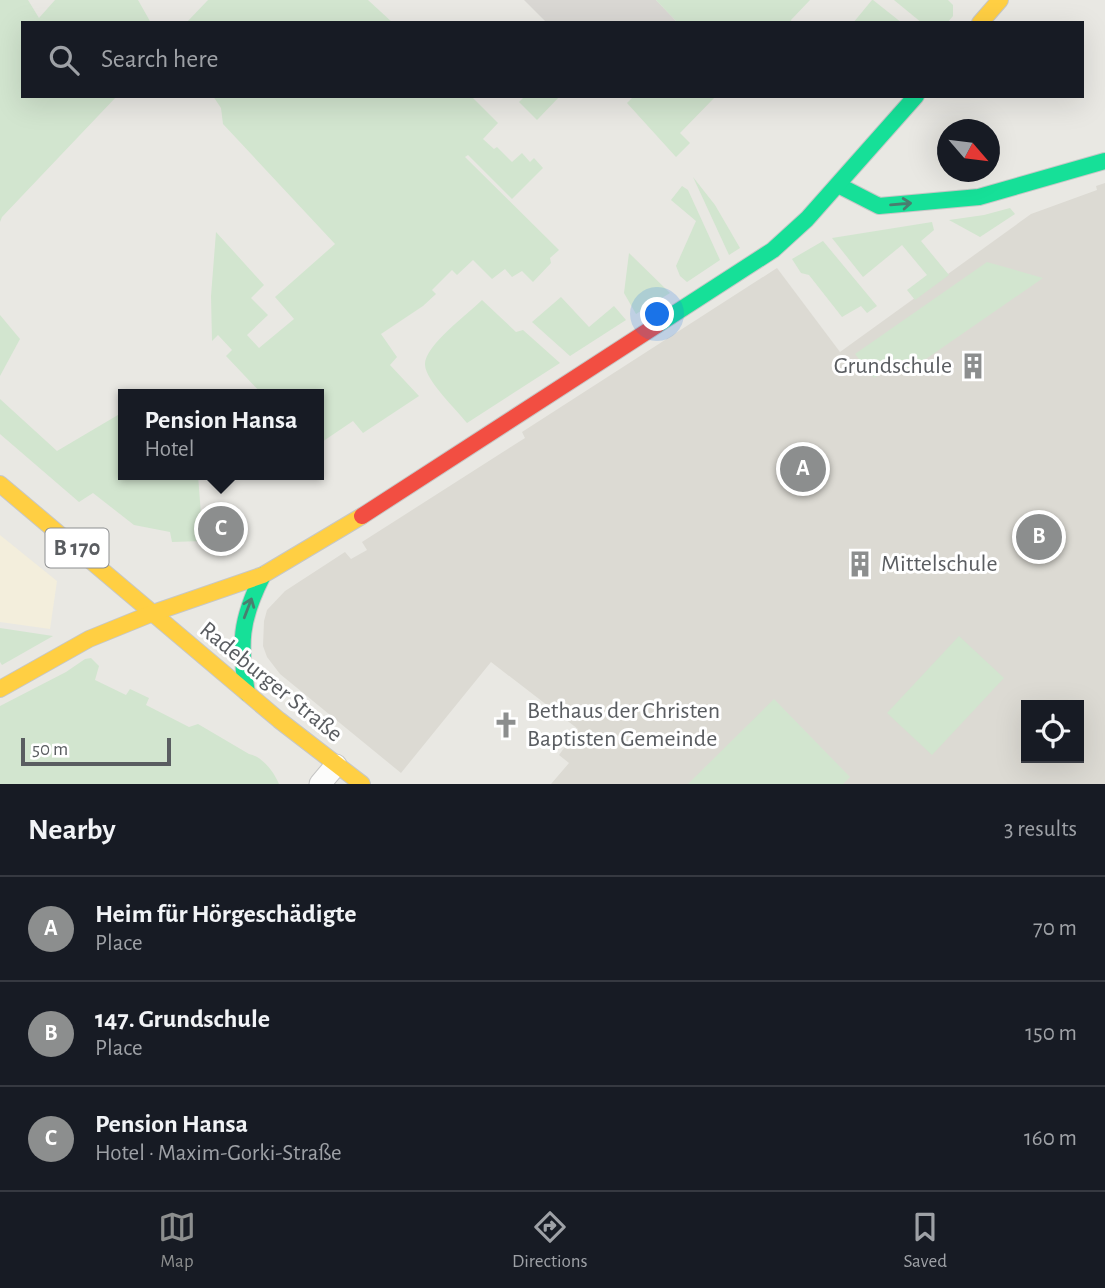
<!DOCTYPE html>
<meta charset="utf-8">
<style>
:root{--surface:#171b24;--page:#20242c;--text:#f1f3f6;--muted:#9ea1a6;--line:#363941;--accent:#8c8e8e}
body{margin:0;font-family:"Alegreya Sans",sans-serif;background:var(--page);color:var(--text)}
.controls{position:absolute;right:21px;bottom:21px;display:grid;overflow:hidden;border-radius:0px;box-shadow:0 7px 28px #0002}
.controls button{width:63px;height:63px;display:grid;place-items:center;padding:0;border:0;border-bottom:2px solid var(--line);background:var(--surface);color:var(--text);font:35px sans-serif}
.compass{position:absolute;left:937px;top:119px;width:63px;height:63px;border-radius:50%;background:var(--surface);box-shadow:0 7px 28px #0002;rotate:118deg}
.scale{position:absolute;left:21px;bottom:18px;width:150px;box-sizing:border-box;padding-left:7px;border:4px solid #5a5d61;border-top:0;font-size:19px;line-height:24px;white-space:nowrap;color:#5a5d61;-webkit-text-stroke:5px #fff;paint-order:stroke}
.you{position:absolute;left:658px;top:315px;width:24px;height:24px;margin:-18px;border:5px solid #fff;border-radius:50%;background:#1a73e8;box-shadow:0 0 0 10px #1a73e833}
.badge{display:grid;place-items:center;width:46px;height:46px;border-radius:50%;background:var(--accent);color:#fff;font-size:23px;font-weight:700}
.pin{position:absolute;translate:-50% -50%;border:4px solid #fff;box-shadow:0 2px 7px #0006}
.popup{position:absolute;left:118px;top:389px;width:206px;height:91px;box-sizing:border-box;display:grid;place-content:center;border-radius:0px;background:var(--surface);filter:drop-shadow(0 2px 5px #0005);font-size:23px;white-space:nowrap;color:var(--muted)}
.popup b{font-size:26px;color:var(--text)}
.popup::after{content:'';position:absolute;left:50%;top:100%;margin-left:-14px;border:14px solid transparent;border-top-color:var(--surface)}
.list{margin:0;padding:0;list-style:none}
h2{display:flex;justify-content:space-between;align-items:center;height:91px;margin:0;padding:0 28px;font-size:30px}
h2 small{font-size:23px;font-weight:400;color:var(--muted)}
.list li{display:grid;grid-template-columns:46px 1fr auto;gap:21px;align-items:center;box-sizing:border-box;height:105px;padding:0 28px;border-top:2px solid var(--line)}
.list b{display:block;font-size:26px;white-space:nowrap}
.list p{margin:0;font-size:23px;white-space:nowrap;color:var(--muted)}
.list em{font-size:23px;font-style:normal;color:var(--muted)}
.icon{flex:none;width:38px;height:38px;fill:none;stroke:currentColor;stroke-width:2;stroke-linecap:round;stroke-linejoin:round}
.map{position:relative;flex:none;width:1105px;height:784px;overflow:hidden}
.search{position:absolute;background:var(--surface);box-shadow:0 7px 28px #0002;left:21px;right:21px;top:21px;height:77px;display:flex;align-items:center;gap:18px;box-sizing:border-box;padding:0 24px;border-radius:0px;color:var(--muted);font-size:26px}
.sheet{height:406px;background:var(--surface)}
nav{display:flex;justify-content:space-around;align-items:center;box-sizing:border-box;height:98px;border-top:2px solid var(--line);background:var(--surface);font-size:19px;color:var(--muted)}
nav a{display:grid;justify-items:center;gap:4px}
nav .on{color:var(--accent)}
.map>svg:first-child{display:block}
</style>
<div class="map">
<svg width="1105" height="784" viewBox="0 0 1105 784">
<rect width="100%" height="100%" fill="#e9e8e3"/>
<polygon fill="#f3eedc" points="0,535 57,581 50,629 0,622"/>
<polygon fill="#d9d7d3" points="524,0 656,0 678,23 547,23"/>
<path fill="#dcdad3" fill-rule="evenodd" d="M 1105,183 L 1105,784 L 551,784 L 569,763 L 559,755 L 578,729 L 491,662 L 401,773 L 280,674 L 267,657 L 263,646 L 264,621 L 267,610 L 285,591 L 345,552 L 351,559 L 367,550 L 362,542 L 525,438 L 522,432 L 777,268 L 840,352 L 1031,214 L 1097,190 L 1096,186 ZM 1026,705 L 1079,705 L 1079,758 L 1026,758 Z"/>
<g fill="#d2e5cf">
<polygon points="0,0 28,0 39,18 55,0 138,0 151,23 23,23 23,96 117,96 2,217 0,222"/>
<polygon points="208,0 368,0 393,23 186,23"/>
<polygon points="656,0 810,0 791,20 792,23 678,23"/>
<polygon points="872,0 873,0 902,23 853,23"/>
<polygon points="894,0 948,0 953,5 953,16 947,23 922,23"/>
<polygon points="213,96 471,96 498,123 483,139 494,149 497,147 512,162 522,153 530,162 534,158 543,168 512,199 468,155 465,157 559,250 550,258 551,263 533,282 522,271 512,277 505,269 492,279 473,260 457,275 452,270 432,290 436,294 423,306 381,334 397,357 390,365 419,396 363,433 353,421 319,444 319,394 262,394 226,356 232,350 218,335 212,341 211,296 216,232 264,285 251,298 268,315 247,335 259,348 294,319 275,297 335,244 223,124 221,108"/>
<polygon points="525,96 560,96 537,120 519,102"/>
<polygon points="634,96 716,96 680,133 690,143 676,157 627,103"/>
<polygon points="693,177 715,205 740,248 729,255"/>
<polygon points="682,186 688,190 720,260 687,282 680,276 676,266 696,221 671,200"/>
<polygon points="1010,208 1015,214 980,237 949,220 984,215"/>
<polygon points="932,222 934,230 921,241 949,275 915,300 907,290 927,275 902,245 863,277 832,238"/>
<polygon points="823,241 877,306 867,313 861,306 842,317 809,275 801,273 792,259"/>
<polygon points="629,253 670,293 636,314 624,293"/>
<polygon points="987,262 1043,278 910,370 898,363 874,378 855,354"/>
<polygon points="561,297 589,327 614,306 626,320 570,356 532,322"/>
<path d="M 482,300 L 516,332 L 523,330 L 560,363 L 467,423 C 457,410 426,381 425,365 C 424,346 468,314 482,300 Z"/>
<polygon points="0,315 20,339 0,376"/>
<polygon points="0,399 57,451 123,412 123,475 198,475 203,541 172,542 170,532 134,525 93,493 79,502 0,434"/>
<polygon points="0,628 53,636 2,665 0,662"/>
<polygon points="959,636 1004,678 932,755 887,713"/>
<path d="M 91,658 L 99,666 L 95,680 L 126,695 L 130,689 L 149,698 L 146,705 L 189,727 L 198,724 L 249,754 C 262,756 274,772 279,784 L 0,784 L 0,706 L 66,672 L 85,659 Z"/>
<polygon points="774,699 850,777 843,784 688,784"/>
</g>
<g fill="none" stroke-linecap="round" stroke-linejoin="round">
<g stroke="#c5c5c4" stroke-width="23">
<polyline id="street" points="320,784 336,765"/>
</g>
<g stroke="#c6c7c6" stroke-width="18">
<g id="fast">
<polyline points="838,185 879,206 979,197 1105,161"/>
<polyline points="657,325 773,250 807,219 916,96"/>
<path d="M 247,693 C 239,644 240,620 263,575"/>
</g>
</g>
<g stroke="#c6c7c6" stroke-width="18">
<g id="slow">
<polyline points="980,23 1000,0"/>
<polyline points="0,484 279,720 362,784"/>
<polyline points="0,689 89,639 153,613 263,575 362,516"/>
</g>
</g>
<g stroke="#c6c7c6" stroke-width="18">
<polyline id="jam" points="362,516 657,325"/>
</g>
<use href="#street" stroke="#fcfcfb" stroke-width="21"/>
<use href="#fast" stroke="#16e098" stroke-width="16"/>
<use href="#slow" stroke="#ffcf43" stroke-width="16"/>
<use href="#jam" stroke="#f24e42" stroke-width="16"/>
</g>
<defs><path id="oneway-shaft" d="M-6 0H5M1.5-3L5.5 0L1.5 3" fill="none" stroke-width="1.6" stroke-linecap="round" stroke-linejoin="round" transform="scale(1.75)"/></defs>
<g stroke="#497e6f">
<use href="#oneway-shaft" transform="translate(901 204) rotate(-5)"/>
<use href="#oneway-shaft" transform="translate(248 608) rotate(-69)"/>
</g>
<defs>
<g id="building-bare" transform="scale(2.1)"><path d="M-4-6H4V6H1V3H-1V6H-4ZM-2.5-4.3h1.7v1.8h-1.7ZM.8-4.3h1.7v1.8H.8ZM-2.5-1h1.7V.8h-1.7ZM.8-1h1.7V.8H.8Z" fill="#8c8e8e" stroke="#fff" stroke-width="2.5" paint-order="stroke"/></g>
<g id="church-bare" transform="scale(2.1)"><path d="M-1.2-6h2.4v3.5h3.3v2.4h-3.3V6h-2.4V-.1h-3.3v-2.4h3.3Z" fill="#8c8e8e" stroke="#fff" stroke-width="2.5" paint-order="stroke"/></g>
</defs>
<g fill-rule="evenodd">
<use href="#building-bare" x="973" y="366"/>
<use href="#building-bare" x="860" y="564"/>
<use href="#church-bare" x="506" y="725"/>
</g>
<g text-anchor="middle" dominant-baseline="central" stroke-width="6" stroke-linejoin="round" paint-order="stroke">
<rect fill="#fff" stroke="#8c8e90" stroke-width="2" x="45.5" y="528.5" width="63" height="39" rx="5"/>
<g font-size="23" font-weight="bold" fill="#5a5d61">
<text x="77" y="548">B 170</text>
</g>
<g font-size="24" fill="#5a5d61" stroke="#fff" text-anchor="start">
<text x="952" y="366" text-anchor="end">Grundschule</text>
<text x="881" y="564">Mittelschule</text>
<text x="527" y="711">Bethaus der Christen<tspan x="527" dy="28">Baptisten Gemeinde</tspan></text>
</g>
<g font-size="24" fill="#5a5d61" stroke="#fff">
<text transform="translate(271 682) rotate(39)">Radeburger Straße</text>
</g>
</g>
</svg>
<div class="controls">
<button><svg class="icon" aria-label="locate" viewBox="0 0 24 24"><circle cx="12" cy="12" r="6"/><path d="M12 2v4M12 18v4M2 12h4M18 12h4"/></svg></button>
</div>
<svg class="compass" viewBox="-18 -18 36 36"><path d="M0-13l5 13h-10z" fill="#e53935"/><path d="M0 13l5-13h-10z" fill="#9ea1a6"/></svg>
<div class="scale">50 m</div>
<div class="you"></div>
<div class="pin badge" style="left:803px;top:469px">A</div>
<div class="pin badge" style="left:1039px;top:537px">B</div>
<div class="pin badge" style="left:221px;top:529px">C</div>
<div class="popup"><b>Pension Hansa</b>Hotel</div>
<div class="search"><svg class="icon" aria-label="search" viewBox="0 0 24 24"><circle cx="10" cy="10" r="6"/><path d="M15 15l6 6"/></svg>Search here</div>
</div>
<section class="sheet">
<h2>Nearby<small>3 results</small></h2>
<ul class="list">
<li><span class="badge">A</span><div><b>Heim für Hörgeschädigte</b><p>Place</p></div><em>70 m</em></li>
<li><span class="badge">B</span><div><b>147. Grundschule</b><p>Place</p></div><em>150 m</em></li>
<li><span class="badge">C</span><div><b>Pension Hansa</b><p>Hotel · Maxim-Gorki-Straße</p></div><em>160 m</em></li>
</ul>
</section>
<nav>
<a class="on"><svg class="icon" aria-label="map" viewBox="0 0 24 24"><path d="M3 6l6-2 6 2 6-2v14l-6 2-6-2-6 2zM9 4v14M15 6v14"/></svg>Map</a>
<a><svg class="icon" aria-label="directions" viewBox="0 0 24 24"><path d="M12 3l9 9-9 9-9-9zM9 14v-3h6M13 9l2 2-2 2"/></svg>Directions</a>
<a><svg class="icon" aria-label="saved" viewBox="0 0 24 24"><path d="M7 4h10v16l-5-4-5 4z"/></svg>Saved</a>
</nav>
